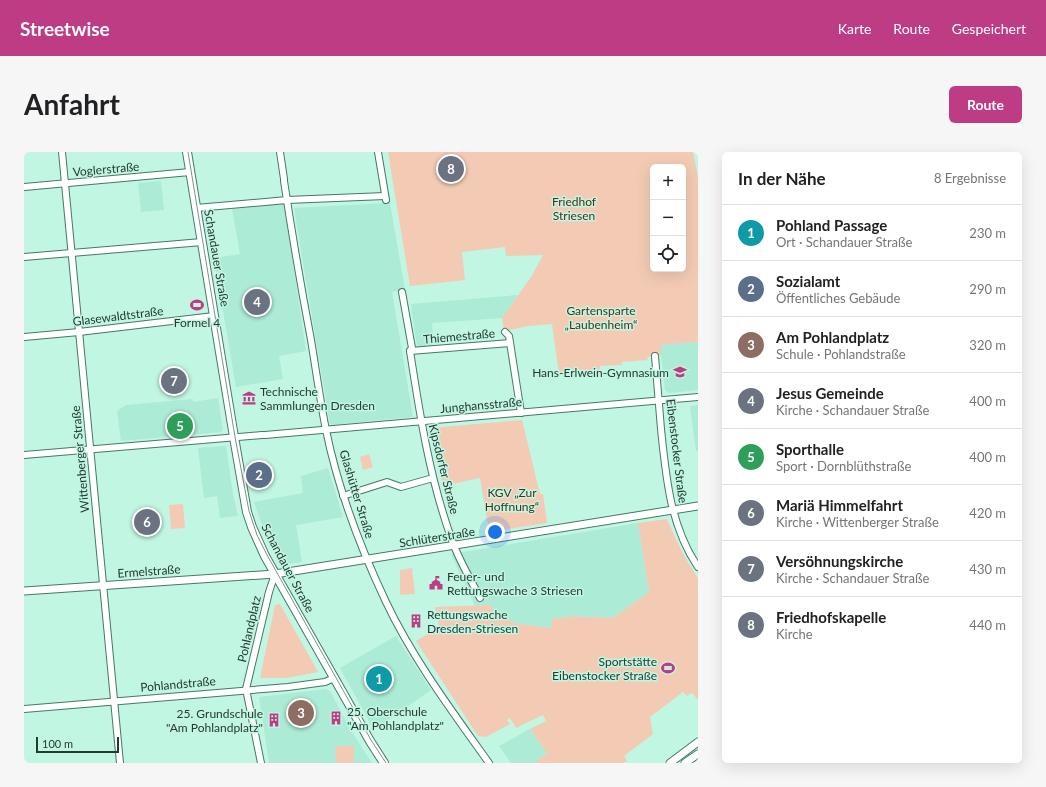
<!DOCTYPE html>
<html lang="de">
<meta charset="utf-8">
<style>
:root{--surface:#fff;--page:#f6f6f6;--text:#202124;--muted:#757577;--line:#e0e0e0;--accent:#be3c83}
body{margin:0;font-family:Lato,sans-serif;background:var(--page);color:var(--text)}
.controls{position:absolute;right:12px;top:12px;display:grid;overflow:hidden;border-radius:6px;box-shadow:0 4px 16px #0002}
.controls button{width:36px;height:36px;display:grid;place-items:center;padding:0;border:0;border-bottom:1px solid var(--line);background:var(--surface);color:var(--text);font:20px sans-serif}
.scale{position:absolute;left:12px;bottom:10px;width:83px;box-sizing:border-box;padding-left:4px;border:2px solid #253a33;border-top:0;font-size:11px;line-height:14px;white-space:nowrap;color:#253a33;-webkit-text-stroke:3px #c0f6e2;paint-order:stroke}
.you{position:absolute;left:471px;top:380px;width:14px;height:14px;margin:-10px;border:3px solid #fff;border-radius:50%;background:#1a73e8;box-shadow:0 0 0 6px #1a73e833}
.badge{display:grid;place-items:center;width:26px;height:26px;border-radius:50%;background:var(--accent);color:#fff;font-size:13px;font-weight:700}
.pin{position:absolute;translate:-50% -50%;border:2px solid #fff;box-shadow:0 1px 4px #0006}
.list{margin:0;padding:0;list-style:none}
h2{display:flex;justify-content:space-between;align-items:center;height:52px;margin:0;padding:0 16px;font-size:17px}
h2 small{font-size:13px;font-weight:400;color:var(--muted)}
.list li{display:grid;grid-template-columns:26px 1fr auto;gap:12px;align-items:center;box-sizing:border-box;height:56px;padding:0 16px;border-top:1px solid var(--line)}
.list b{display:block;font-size:15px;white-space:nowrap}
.list p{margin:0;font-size:13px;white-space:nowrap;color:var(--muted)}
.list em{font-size:13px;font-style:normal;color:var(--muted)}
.icon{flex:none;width:22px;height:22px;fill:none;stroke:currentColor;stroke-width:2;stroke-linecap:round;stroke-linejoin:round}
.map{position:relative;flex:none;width:674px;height:611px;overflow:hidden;border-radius:6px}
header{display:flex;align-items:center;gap:24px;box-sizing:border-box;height:56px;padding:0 20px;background:var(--accent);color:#fff}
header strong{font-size:19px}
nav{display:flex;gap:22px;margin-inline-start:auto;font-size:14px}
.intro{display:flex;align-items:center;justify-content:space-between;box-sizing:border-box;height:96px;padding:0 24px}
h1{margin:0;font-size:28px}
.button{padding:10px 18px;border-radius:6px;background:var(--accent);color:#fff;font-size:14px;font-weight:700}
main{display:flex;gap:24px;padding:0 24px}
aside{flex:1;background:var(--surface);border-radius:6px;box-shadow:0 4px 16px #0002}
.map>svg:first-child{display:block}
</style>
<header>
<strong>Streetwise</strong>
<nav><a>Karte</a><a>Route</a><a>Gespeichert</a></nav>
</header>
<div class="intro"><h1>Anfahrt</h1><a class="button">Route</a></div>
<main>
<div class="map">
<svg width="674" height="611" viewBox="0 0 674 611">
<rect width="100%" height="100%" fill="#c0f6e2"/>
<g fill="#acebd5">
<polygon points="137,29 140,58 117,60 114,31"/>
<polygon points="260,50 282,199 255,204 259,227 212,235 190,106 216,102 208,57"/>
<polygon points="366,51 381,138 368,140 389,265 306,273 270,56"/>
<polygon points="494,143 478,166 408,171 410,194 393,196 387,152"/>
<polygon points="674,190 674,238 645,241 641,238 636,193"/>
<polygon points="194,246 199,278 197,280 97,289 93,259 102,253 169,247 169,250"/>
<polygon points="674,253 674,299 672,299 666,254"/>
<polygon points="202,294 209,342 214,364 196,366 193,344 180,346 174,296"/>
<polygon points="304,316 319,365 272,373 278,410 258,413 242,384 230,350 279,341 277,324"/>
<polygon points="614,371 625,440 589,466 549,464 528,467 528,476 490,471 471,461 467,453 451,454 427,402"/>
<polygon points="372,484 407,538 350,578 316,516"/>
<polygon points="302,537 306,539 326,577 348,611 245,611 235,545"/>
<polygon points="506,577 523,601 510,611 487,611 475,594"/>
</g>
<g fill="#f3cbb5" fill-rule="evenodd">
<path d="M 364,0 L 669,0 L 674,25 L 674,190 L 637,193 L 637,203 L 623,205 L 624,208 L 598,210 L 598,213 L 576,214 L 576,218 L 535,222 L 528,172 L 505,174 L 480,179 L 478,166 L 507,125 L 519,103 L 482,104 L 481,95 L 438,100 L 441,128 L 386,134 ZM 629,15 L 659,15 L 659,117 L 629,117 Z"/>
<polygon points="498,268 516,342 519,342 523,371 465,380 456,326 419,334 407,276"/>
<polygon points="345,302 349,315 339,318 336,305"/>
<polygon points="159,352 161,376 147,377 145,353"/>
<path d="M 643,367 C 652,388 661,407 674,426 L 674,548 L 668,541 L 663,544 L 659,540 L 626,565 L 629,582 L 600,604 L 603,609 L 599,611 L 510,611 L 523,601 L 506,577 L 522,569 L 519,563 L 492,576 L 486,566 L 483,568 L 486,572 L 462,585 L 454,584 L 392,489 L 415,475 L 411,455 L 467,453 L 471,461 L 490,471 L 527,476 L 528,467 L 549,464 L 589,466 L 625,440 L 614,371 Z"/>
<polygon points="388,416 391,442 376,443 376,418"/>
<polygon points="256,452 294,520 263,526 236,526 251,453"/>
<polygon points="311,594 330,594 330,611 312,611"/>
</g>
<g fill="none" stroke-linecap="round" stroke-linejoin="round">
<g stroke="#457867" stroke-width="8">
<g id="minor">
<polyline points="38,0 96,611"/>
<polyline points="256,0 260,27"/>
<polyline points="354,0 362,48"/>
<path d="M 260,29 C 268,82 277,135 287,188 C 292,218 296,248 302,278 C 314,337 336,395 362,450 C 389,507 428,559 465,611"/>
<polyline points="0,35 166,20"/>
<polyline points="172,56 263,48 361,44"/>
<polyline points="0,105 178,90"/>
<path d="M 378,140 L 388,196 L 386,199 C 396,264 406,329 429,391 C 436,410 447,428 456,446"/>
<polyline points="481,180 485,184 497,261"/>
<polyline points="0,185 55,180 190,164"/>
<polyline points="386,199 486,191"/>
<path d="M 631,204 C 633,229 635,253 637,277 C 642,325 646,374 674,415"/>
<polyline points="241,283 674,245"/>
<polyline points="0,303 238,283"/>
<polyline points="319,344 363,330 377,335 409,326"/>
<polyline points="0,557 264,535 301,530 310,526"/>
<polyline points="237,611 222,537 245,440 251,422"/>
</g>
</g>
<g stroke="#457867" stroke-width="9">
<g id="tertiary">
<polyline points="0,439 251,422 674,354"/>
<polyline points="646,611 674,590"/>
<polyline points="661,611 674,602"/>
</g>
</g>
<g stroke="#457867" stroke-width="10">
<polyline id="secondary" points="163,0 210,285 223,360 228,375 241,404 346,589 360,611"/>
</g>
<use href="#minor" stroke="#fff" stroke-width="6"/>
<use href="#tertiary" stroke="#fff" stroke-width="7"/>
<use href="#secondary" stroke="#fff" stroke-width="8"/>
<polyline stroke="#709688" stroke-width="1" points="164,0 211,285 225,359 233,383 243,403 347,588 362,611"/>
</g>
<defs>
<g id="stadium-bare" transform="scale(1.08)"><path d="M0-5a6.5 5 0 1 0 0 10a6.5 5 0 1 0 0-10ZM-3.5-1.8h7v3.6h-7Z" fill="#be3c83" stroke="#c0f6e2" stroke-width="2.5" paint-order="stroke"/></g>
<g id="school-bare" transform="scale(1.08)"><path d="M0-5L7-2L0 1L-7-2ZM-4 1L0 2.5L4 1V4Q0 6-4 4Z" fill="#be3c83" stroke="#c0f6e2" stroke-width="2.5" paint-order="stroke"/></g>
<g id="museum-bare" transform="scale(1.08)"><path d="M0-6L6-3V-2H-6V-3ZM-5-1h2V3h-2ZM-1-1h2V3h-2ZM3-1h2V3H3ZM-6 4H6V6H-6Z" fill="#be3c83" stroke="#c0f6e2" stroke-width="2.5" paint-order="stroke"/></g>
<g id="civic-bare" transform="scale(1.08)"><path d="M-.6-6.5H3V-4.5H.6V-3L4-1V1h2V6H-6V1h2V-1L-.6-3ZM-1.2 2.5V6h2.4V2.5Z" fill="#be3c83" stroke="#c0f6e2" stroke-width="2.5" paint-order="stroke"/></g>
<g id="building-bare" transform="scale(1.08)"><path d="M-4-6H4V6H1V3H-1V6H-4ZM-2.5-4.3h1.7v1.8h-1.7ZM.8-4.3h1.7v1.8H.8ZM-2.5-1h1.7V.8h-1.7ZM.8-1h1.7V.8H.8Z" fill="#be3c83" stroke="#c0f6e2" stroke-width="2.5" paint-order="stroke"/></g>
</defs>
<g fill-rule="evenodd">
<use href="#stadium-bare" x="173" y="153"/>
<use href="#school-bare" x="656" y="220"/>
<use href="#museum-bare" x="225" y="246"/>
<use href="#civic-bare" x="412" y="431"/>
<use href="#building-bare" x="392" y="469"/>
<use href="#stadium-bare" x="644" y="516"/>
<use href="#building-bare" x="312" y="566"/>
<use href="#building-bare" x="250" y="568"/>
</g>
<g text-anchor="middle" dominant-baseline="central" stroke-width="3" stroke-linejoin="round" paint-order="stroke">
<g font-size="12" fill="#253a33" stroke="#c0f6e2">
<text transform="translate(82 17) rotate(-5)">Voglerstraße</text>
<text transform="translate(193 106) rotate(80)">Schandauer Straße</text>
<text transform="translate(94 164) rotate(-7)">Glasewaldtstraße</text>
<text transform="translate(435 184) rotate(-5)">Thiemestraße</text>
<text transform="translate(457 253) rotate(-5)">Junghansstraße</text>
<text transform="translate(653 299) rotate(83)">Eibenstocker Straße</text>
<text transform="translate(56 307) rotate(-95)">Wittenberger Straße</text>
<text transform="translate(420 317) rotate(76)">Kipsdorfer Straße</text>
<text transform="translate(333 342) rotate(73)">Glashütter Straße</text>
<text transform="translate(413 385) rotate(-9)">Schlüterstraße</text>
<text transform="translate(264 416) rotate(62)">Schandauer Straße</text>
<text transform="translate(125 419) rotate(-4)">Ermelstraße</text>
<text transform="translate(225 477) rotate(-77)">Pohlandplatz</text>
<text transform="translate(154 532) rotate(-5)">Pohlandstraße</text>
</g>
<g font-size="12" fill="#532b13" stroke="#c0f6e2">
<text x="550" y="49">Friedhof<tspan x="550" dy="14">Striesen</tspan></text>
<text x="577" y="158">Gartensparte<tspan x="577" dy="14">„Laubenheim“</tspan></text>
<text x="488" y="340">KGV „Zur<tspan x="488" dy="14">Hoffnung“</tspan></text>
</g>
<g font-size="12" fill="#253a33" stroke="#c0f6e2" text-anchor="start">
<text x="173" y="170" text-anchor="middle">Formel 4</text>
<text x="645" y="220" text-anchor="end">Hans-Erlwein-Gymnasium</text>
<text x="236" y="239">Technische<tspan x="236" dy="14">Sammlungen Dresden</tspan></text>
<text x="423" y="424">Feuer- und<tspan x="423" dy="14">Rettungswache 3 Striesen</tspan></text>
<text x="403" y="462">Rettungswache<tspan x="403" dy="14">Dresden-Striesen</tspan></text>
<text x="633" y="509" text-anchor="end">Sportstätte<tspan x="633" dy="14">Eibenstocker Straße</tspan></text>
<text x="323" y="559">25. Oberschule<tspan x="323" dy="14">"Am Pohlandplatz"</tspan></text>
<text x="239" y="561" text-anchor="end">25. Grundschule<tspan x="239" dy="14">"Am Pohlandplatz"</tspan></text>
</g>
</g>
</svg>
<div class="controls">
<button>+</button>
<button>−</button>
<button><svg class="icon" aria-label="locate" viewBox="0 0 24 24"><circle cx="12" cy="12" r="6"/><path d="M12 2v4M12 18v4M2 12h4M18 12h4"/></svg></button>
</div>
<div class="scale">100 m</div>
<div class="you"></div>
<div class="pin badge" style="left:355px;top:527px;background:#0f9aa8">1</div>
<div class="pin badge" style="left:235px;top:323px;background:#5c6f8a">2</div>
<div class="pin badge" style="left:277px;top:561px;background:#8d6e63">3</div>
<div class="pin badge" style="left:233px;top:150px;background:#6b7280">4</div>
<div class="pin badge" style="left:156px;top:274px;background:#2e9e5b">5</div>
<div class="pin badge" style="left:123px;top:370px;background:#6b7280">6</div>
<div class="pin badge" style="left:150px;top:229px;background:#6b7280">7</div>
<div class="pin badge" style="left:427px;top:17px;background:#6b7280">8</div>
</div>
<aside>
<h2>In der Nähe<small>8 Ergebnisse</small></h2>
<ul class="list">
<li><span class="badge" style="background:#0f9aa8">1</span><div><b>Pohland Passage</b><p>Ort · Schandauer Straße</p></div><em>230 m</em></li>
<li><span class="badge" style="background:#5c6f8a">2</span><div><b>Sozialamt</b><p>Öffentliches Gebäude</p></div><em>290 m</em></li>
<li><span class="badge" style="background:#8d6e63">3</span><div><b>Am Pohlandplatz</b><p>Schule · Pohlandstraße</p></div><em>320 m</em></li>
<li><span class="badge" style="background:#6b7280">4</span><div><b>Jesus Gemeinde</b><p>Kirche · Schandauer Straße</p></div><em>400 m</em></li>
<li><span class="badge" style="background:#2e9e5b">5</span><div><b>Sporthalle</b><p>Sport · Dornblüthstraße</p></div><em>400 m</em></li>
<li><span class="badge" style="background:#6b7280">6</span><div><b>Mariä Himmelfahrt</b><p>Kirche · Wittenberger Straße</p></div><em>420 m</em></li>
<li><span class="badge" style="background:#6b7280">7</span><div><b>Versöhnungskirche</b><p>Kirche · Schandauer Straße</p></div><em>430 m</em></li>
<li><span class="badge" style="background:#6b7280">8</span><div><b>Friedhofskapelle</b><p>Kirche</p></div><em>440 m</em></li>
</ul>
</aside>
</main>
